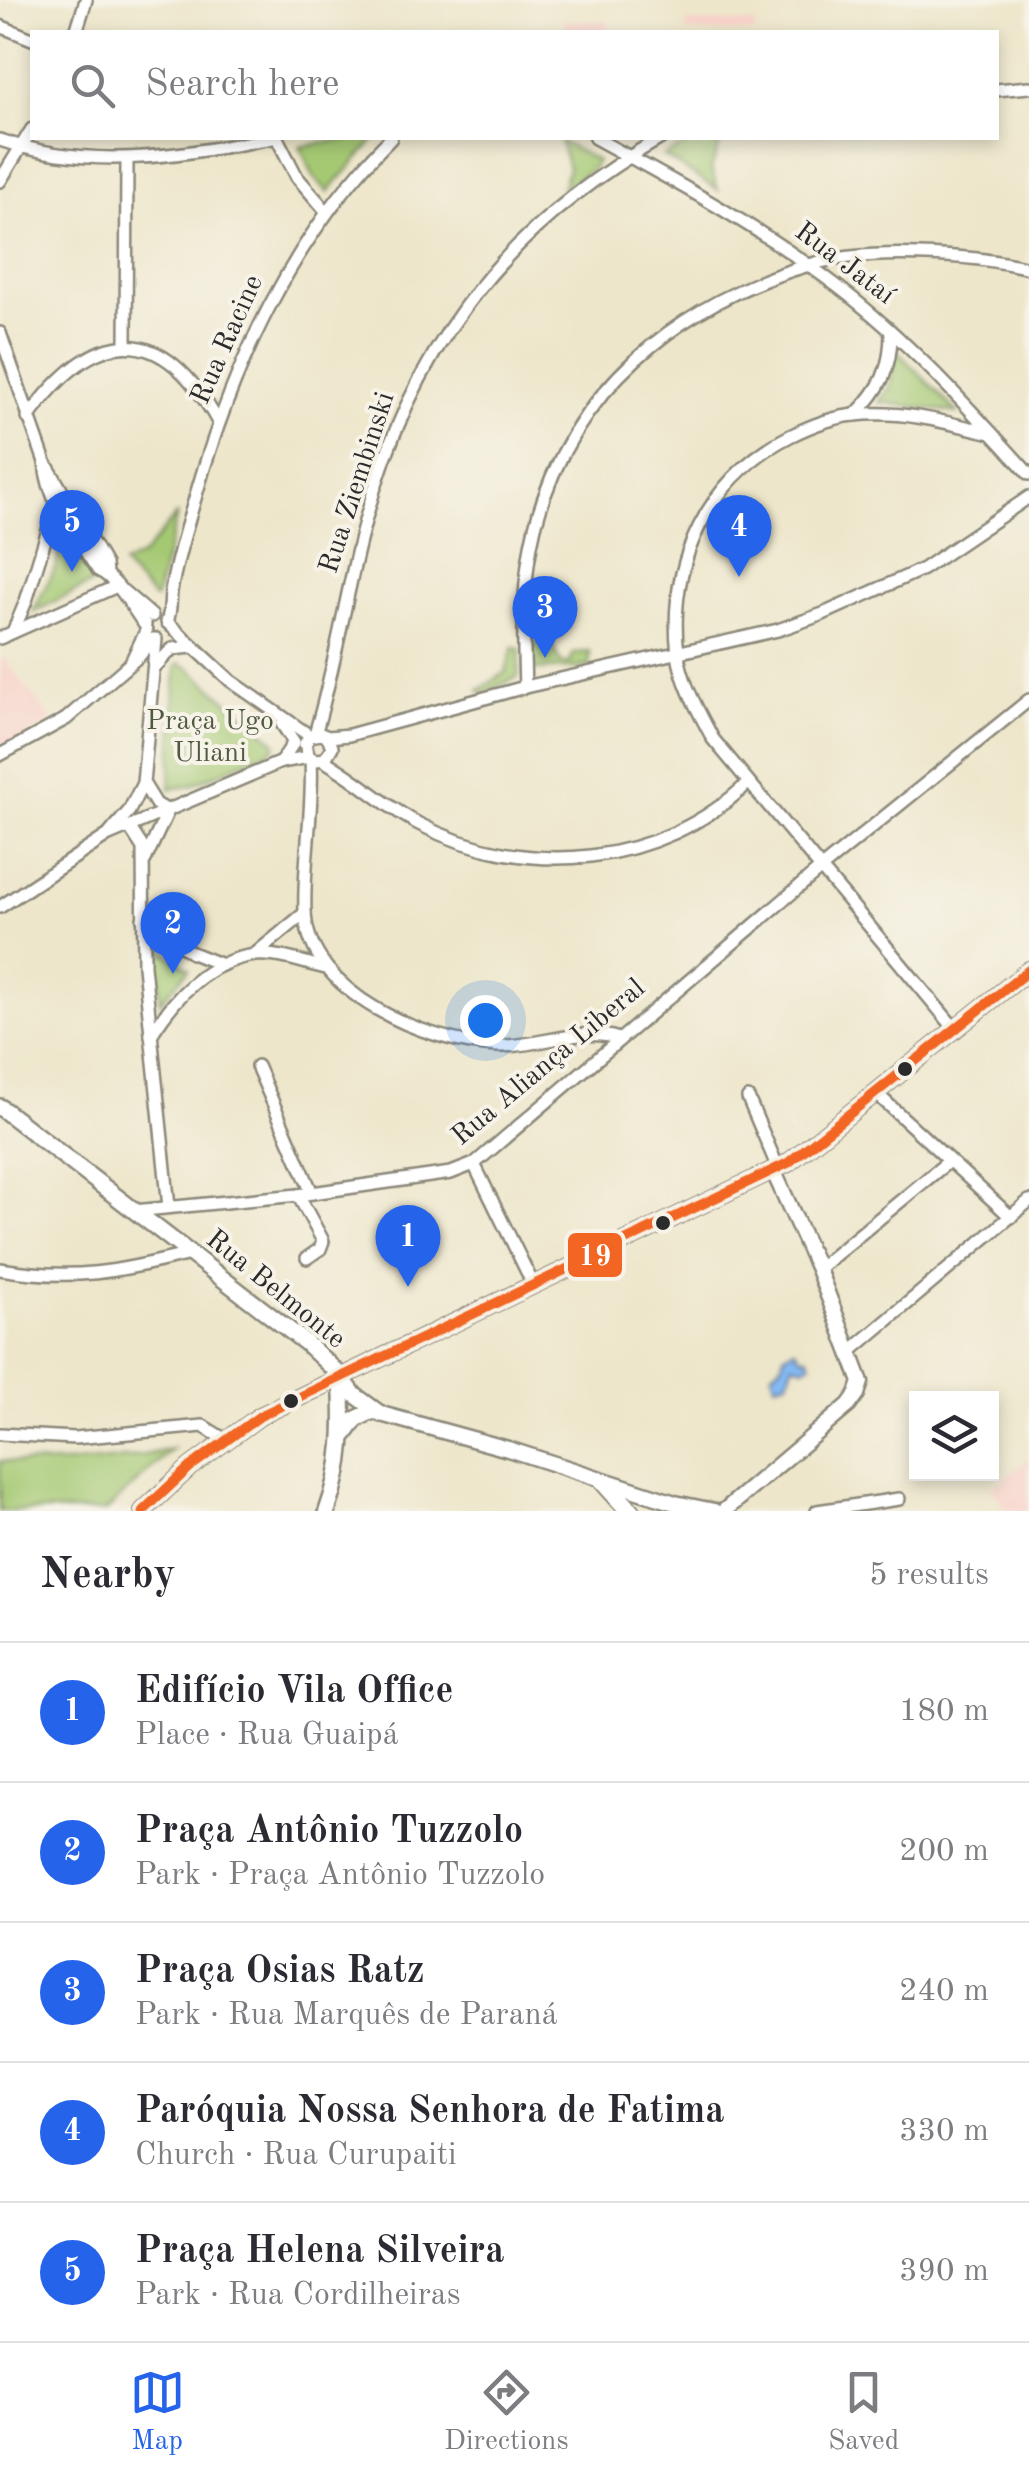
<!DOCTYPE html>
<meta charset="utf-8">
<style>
:root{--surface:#fff;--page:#f2f2f3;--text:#2b2b33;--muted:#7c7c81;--line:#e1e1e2;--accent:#2563eb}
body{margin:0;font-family:"Old Standard TT",serif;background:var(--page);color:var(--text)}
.controls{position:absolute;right:30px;bottom:30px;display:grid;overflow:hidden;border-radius:0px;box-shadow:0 5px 15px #0003}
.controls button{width:90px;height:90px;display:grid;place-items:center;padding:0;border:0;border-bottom:2px solid var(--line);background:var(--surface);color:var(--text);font:50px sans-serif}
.you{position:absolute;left:485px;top:1020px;width:35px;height:35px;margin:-25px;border:8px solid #fff;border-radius:50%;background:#1a73e8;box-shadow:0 0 0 15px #1a73e833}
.badge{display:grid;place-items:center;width:65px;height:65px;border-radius:50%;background:var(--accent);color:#fff;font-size:32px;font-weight:700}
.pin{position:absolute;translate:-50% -82px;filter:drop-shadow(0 2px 5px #0008)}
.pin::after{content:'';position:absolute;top:52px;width:35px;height:30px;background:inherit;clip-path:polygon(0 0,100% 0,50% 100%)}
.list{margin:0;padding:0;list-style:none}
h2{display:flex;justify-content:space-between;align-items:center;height:130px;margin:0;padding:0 40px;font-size:42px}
h2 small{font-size:32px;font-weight:400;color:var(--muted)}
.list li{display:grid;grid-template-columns:65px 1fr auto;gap:30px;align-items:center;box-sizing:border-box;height:140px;padding:0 40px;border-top:2px solid var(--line)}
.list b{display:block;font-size:38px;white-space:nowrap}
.list p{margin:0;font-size:32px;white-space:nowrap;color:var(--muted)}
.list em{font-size:32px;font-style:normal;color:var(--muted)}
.icon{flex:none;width:55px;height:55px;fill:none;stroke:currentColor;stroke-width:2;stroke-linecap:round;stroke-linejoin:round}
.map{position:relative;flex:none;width:1029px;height:1511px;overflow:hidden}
.search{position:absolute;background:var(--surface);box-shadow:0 5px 15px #0003;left:30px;right:30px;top:30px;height:110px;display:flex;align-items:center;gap:25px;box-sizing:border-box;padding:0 35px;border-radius:0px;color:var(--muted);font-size:38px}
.sheet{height:830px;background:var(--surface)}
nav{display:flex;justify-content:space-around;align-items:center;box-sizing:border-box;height:140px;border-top:2px solid var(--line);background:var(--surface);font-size:28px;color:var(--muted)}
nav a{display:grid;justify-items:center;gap:5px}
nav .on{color:var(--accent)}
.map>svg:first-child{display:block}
</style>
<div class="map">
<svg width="1029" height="1511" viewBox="0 0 1029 1511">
<rect width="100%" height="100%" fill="#f7f3e8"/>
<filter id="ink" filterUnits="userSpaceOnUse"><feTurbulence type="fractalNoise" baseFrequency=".01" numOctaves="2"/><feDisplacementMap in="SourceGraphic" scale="20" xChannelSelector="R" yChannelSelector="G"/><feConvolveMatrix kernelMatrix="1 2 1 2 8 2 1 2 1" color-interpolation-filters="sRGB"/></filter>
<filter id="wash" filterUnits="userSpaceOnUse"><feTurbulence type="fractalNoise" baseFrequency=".0048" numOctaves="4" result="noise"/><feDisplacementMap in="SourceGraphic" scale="40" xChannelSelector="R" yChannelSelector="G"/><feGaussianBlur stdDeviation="2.25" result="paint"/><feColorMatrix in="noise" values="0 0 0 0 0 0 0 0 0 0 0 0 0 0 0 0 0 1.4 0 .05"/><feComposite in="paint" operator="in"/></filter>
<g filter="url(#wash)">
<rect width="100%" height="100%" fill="#ede6ca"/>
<g fill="#f7d1c8">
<polygon points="564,21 608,21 608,32 565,32"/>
<polygon points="687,22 713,22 756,23 755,32 686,32"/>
<polygon points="4,658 53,721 0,751 0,659"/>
<polygon points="1029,1458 1029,1511 1008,1511 991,1489"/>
</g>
<g fill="#a5c973" stroke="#687a4f" stroke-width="2.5">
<polygon points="352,138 376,138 328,192 314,177 300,147"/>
<polygon points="699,138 722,138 711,169 718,190 664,156"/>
<polygon points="560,141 597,161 592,169 562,189 568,168"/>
<polygon points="895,349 958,413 879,402 890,387"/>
<polygon points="177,514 156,598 154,599 123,565 143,555"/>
<polygon points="64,537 95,582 33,612 55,568"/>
<polygon points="542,641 551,641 561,663 570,663 574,653 590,652 589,667 533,670 532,645"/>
<polygon points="513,648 520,649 518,677 482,694 479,690 506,672"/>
<polygon points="179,663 189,668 273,740 276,744 272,750 189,786 170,789 176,666"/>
<polygon points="157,946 189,969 160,1002"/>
<path d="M 172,1449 L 106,1511 L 0,1511 L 0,1461 C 59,1466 115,1463 172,1449 Z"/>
</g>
<polygon fill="#85baf3" stroke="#58728f" stroke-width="2.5" points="795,1348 801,1356 808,1356 811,1363 804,1367 793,1364 788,1381 775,1384 772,1373 782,1364 784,1355"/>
</g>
<g filter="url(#ink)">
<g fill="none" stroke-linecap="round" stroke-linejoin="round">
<g stroke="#8c887a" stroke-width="16">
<g id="minor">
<polyline points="0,26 32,39"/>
<polyline points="76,32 86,0"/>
<polyline points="996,90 1029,87"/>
<polyline points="277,138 297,177 327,212"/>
<path d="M 595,138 C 678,183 761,228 837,286 C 908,340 969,408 1029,474"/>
<path d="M 0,140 C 90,171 182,156 272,138"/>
<polyline points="0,181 32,129"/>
<polyline points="0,333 45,462 105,564 106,574"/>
<polyline points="126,346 127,159"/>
<path d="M 855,415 C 881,389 891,369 891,332"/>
<path d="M 28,418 C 93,327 160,317 218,422"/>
<path d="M 45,462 C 47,501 77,538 98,570 C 119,580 131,607 145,625"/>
<polyline points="123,591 152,616"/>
<path d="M 167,622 C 171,611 170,602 171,592 C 176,560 187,526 196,495 C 234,363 292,237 391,138"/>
<polyline points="168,623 231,681 310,736"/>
<polyline points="13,632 26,601 57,501"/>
<polyline points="0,638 117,586"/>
<polyline points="131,662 146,631"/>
<polyline points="155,667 172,649 193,647"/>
<path d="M 525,687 C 523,635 522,579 535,527 C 570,391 678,303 809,265 C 866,248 971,254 1029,268"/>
<path d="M 315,734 C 334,671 344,605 360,541 C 404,359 498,230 661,138"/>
<polyline points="328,737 349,735 525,687 778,630 823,614 923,569 1029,497"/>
<polyline points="0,755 66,719 140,655 153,639"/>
<path d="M 311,759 C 314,810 303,861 305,912 C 308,994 427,1043 497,1046 C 537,1048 582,1025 618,1039"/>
<path d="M 323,760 C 357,779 384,806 419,824 C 526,880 660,867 748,783"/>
<polyline points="281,762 294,742 282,724"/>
<polyline points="143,783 156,804 168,811"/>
<polyline points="130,828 143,848 144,966 169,1207"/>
<polyline points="110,833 129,811 143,783 156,639"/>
<polyline points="145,860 168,811"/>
<polyline points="0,907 107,836 281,762 309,757 316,760 325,759 332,747 328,737 321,734 310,736 305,744 309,757"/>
<polyline points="143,919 192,953 222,965"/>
<polyline points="254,955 305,913"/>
<path d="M 956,1030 L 713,739 C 699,712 682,684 678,654 C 667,563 708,478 790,436 C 810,426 832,417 855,415 C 902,410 946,422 991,433"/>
<path d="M 151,1035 C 175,997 207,961 255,955 C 278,953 303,963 326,968"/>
<polyline points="257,1066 312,1193"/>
<polyline points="877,1094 1011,1217"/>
<polyline points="748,1098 778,1168"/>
<polyline points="474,1164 533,1284"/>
<polyline points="298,1195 323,1241 320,1249 307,1258"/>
<polyline points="134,1211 298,1195 451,1173 474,1164 820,869 1029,700"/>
<path d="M 0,1269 C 74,1281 118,1272 190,1254"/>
<polyline points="818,1269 949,1161"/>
<polyline points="851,1351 1029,1201"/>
<polyline points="0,1434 75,1438 203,1426 224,1439"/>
<polyline points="817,1511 899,1499"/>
</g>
</g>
<g stroke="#8c887a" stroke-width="19">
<g id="tertiary">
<polyline points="341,1376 355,1395 381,1414 508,1449 675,1503 714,1511"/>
<polyline points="724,1511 849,1405 857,1394 861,1382 818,1269 773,1170"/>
</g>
</g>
<g stroke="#8c887a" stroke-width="20">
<g id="secondary">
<polyline points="0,1107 306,1343 341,1376"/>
<polyline points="345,1434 356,1419 373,1411 381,1414"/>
<polyline points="143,1511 190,1467 260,1416 788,1163 1029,970"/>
<path d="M 327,1511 C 344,1465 344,1425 341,1376"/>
</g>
</g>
<g stroke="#8c887a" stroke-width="22">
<polyline id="primary" points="604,1482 630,1511"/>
</g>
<use href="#minor" stroke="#fff" stroke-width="11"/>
<use href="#tertiary" stroke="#fff" stroke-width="14"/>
<use href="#secondary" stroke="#fff" stroke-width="15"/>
<use href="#primary" stroke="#fff" stroke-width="18"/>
<g stroke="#f7f3e8" stroke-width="18">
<polyline id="bus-1" points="143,1511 190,1467 260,1416 788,1163 1029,970"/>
</g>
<use href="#bus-1" stroke="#f26522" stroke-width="10"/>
</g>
</g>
<g fill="#2b2b2b" stroke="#f7f3e8" stroke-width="4">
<circle cx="905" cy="1069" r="9"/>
<circle cx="663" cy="1223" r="9"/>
<circle cx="291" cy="1401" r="9"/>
</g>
<g text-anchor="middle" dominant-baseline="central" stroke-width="8" stroke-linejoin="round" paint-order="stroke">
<g font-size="28" fill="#2b2b2b" stroke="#f7f3e8">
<text transform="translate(844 264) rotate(37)">Rua Jataí</text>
<text transform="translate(228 340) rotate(-66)">Rua Racine</text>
<text transform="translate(358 483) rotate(-72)">Rua Ziembinski</text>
<text transform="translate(549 1063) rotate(-40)">Rua Aliança Liberal</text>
<text transform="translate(275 1290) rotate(39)">Rua Belmonte</text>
</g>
<g font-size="28" fill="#505a41" stroke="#f7f3e8">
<text x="210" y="722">Praça Ugo<tspan x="210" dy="32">Uliani</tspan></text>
</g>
</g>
<rect stroke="#f7f3e8" stroke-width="4" x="566" y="1231" width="58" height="48" rx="10" fill="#f26522"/>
<g font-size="28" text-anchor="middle" font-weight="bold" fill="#fff">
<text x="595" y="1265">19</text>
</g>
</svg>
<div class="controls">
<button><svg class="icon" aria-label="layers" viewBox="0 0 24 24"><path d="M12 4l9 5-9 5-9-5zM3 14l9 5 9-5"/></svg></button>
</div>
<div class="you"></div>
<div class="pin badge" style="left:408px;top:1287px">1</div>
<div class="pin badge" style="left:173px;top:974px">2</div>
<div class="pin badge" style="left:545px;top:658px">3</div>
<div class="pin badge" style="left:739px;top:577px">4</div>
<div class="pin badge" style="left:72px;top:572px">5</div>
<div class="search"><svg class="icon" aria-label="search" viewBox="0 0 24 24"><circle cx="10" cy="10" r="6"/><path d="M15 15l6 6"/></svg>Search here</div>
</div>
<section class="sheet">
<h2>Nearby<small>5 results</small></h2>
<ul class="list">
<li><span class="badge">1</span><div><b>Edifício Vila Office</b><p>Place · Rua Guaipá</p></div><em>180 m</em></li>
<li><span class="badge">2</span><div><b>Praça Antônio Tuzzolo</b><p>Park · Praça Antônio Tuzzolo</p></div><em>200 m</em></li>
<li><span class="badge">3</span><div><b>Praça Osias Ratz</b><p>Park · Rua Marquês de Paraná</p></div><em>240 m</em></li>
<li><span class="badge">4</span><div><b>Paróquia Nossa Senhora de Fatima</b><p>Church · Rua Curupaiti</p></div><em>330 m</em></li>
<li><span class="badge">5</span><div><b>Praça Helena Silveira</b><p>Park · Rua Cordilheiras</p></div><em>390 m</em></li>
</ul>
</section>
<nav>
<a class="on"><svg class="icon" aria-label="map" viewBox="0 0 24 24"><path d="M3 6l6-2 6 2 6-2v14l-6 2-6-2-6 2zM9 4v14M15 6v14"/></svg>Map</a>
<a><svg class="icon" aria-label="directions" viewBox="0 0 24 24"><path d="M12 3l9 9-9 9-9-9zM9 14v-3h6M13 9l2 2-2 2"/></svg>Directions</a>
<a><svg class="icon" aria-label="saved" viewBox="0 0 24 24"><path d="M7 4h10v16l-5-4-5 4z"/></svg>Saved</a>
</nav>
